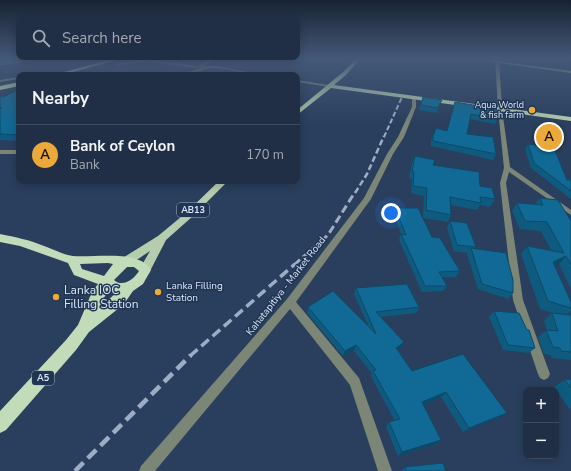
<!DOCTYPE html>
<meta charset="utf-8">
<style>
:root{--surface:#202f46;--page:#2d3b51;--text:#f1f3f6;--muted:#a2a9b3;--line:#3d4a5f;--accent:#eba939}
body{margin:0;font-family:"Nunito Sans",sans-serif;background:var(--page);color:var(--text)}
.controls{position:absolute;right:12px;bottom:12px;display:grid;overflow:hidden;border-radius:8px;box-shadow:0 2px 10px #0003}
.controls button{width:36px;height:36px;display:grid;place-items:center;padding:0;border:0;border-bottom:1px solid var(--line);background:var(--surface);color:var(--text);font:20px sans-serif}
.you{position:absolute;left:391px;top:213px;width:14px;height:14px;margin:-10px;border:3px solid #fff;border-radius:50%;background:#1a73e8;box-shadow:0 0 0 6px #1a73e833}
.badge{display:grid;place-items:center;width:26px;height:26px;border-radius:50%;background:var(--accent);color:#111;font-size:13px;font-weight:700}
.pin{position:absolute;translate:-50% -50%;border:2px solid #fff;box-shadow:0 1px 4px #0006}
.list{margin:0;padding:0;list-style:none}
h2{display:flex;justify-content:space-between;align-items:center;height:52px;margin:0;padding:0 16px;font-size:17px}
h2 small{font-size:13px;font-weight:400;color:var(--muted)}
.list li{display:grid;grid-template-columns:26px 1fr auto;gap:12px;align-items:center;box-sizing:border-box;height:60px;padding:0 16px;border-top:1px solid var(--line)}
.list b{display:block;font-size:15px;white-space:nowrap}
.list p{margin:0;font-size:13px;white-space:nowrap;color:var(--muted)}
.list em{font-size:13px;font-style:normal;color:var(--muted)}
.icon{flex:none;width:22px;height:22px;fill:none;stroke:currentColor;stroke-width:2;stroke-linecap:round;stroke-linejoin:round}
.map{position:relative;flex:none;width:571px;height:471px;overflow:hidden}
.search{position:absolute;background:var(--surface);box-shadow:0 2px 10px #0003;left:16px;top:16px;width:284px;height:44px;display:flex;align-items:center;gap:10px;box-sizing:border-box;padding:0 14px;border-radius:8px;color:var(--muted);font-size:15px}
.panel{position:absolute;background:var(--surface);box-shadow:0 2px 10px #0003;left:16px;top:72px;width:284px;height:112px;border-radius:8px}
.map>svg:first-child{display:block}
</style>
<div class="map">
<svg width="571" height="471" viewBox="0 0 571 471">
<rect width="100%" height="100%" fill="#2a3f5d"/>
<polygon fill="#288283" stroke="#5ca0a6" points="0,58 48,58 0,65"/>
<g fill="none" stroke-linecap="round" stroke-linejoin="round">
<g fill="#7b8677" fill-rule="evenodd">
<polygon points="495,58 499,58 502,109 510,167 571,210 571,215 509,172 506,183 523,300 550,374 548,378 544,380 540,378 538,374 513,300 500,183 504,168 498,109"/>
<polygon points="148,60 168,61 200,67 198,68 148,62 118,65 116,64 128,61"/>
<polygon points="19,77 19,79 0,82 0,80"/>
<polygon points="412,96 416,97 416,107 404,137 393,154 371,199 296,302 359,378 392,471 378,471 350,385 290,309 155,471 139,471 141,466 287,299 364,198 387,154 398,137 412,107"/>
</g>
<g fill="#7b8677" fill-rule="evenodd">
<polygon points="214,58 219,58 201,67 198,66"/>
<path d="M 205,66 L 216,66 L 263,75 C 247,75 232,69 216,68 C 204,67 194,75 182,75 Z"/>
<polygon points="297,80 329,85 331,86 329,87 297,82"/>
<rect x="0" y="150" width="19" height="4"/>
</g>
<polygon fill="#9dae96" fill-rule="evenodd" points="464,58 473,58 571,71 571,73"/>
<g fill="#b6cdad" fill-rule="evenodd">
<polygon points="357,58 361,58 346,75 334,85 571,117 571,121 331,88 297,115 297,110 342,73"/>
<polygon points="219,181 228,181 193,216 166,240 149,273 145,274 141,273 139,270 150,251 129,265 125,266 121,265 120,262 121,259 158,236 187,212"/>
</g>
<g fill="#c2dbb8" fill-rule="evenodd">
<polygon points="117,58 124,58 62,75 53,75"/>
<polygon points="19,82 19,86 0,90 0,86"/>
<path d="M 0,234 C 15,237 30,240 44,246 C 53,249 64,255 73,256 C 94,258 140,249 151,270 L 143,284 L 133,291 L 124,304 L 89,332 L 76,350 L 6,430 L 0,433 L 0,411 L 66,340 L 78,325 L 92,292 L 98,284 L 74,275 L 68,263 L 20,246 L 0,242 ZM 108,263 L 113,264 L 104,276 L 82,269 L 80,264 ZM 127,267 L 134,267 L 139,271 C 134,279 123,288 114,280 ZM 108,290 L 116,293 L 99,308 Z"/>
</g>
<polyline stroke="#9daec4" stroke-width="2" stroke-dasharray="5 2.5" stroke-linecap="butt" points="384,137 402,97"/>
<polyline stroke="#9daec4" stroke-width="2.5" stroke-dasharray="6 3" stroke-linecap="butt" points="355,193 367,174 384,136"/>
<polyline stroke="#9daec4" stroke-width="3" stroke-dasharray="8 4" stroke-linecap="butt" points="294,265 328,235 355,192"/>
<polyline stroke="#9daec4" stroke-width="3.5" stroke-dasharray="10 5" stroke-linecap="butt" points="190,356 295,264"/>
<polyline stroke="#9daec4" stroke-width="4.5" stroke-dasharray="12 6" stroke-linecap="butt" points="75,471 191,355"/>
</g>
<g fill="#0f5b80">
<polygon points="19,91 19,141 0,140 0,96 4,97"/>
<polygon points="423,97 440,105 436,113 419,110"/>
<polygon points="455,102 497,119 495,124 470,119 467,134 496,154 493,160 431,146 431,141 433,136 447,130"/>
<polygon points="528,144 567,180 571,180 571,199 531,168 525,149"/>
<polygon points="415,156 480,186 495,199 490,207 480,205 477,210 450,205 451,215 448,222 423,218 424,196 411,193 412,179 409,178 412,163"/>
<polygon points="540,198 571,221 571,289 559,264 555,266 571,302 571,311 567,314 571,315 571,360 552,358 551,355 544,354 538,337 547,330 544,321 552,313 556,314 540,309 521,254 527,246 551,250 541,231 520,229 512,211 517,203 535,204"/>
<polygon points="395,208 432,237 460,271 456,277 442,277 447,286 443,291 422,292 399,240 401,234 394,214"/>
<polygon points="450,221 476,247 475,249 513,293 508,299 478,289 467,254 468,253 454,251 447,227"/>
<polygon points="356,288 419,307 416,313 380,317 401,348 398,350 412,371 500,417 463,432 441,397 423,405 441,440 437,444 398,456 386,427 389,422 395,421 371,376 372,373 354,351 343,356 307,313 308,307 368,325 354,294"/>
<polygon points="494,311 527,330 535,348 529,353 503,350 489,317"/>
<polygon points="571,379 571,411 554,387 565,380"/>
<polygon points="405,467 446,471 402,471 402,470"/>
</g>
<g fill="#0c4a68">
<polygon points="566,256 559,264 546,270 553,262"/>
<polygon points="404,342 401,348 393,353 396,348"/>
<polygon points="356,345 354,351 343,356 345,351"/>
<polygon points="446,392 441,397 418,407 422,402"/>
<polygon points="507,413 500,417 463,432 469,428"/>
<polygon points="441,440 437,444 398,456 402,452"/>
</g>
<g fill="#116a95" stroke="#0c4a68">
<polygon points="15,91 19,91 19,135 0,134 0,109 2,108 0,108 0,96 4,97"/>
<polygon points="423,97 442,100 437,108 421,105"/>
<polygon points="455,102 497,109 497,119 471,114 467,134 493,137 496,154 433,141 433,136 436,128 447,131"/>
<polygon points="528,144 554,148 567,180 571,180 571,191 534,163"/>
<polygon points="415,156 435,160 433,165 479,172 480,186 492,188 495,199 480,197 481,203 450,197 451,215 426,210 427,188 413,186 414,172 412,171"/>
<polygon points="540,198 558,200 571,221 571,265 566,256 553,262 571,302 571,308 548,301 527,246 564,253 547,222 525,221 517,203 543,205"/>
<polygon points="395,208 418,208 432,237 440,238 460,271 439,272 447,286 425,286 401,234 406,235"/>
<polygon points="450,221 467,223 476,247 457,245"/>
<polygon points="471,248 506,253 513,280 513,293 482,284"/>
<polygon points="407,284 419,307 376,312 404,342 396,348 412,371 463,354 507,413 469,428 446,392 422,402 441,440 402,452 389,422 400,419 373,371 376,370 356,345 345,351 308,307 333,291 376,334 356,288"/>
<polygon points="494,311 519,313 527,330 529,330 535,348 508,345"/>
<polygon points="552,313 571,315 571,352 561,351 560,348 553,347 546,330 558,331"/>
<polygon points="571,379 571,388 565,380"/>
<polygon points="443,463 446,471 406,471 405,467"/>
</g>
<linearGradient id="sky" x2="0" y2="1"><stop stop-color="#172333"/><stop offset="0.47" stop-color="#445878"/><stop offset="1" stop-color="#445878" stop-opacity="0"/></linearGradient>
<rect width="571" height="124" fill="url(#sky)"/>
<g fill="#eba939" stroke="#203552" stroke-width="1.5">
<circle cx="532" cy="110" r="4"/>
<circle cx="158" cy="292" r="4"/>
<circle cx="56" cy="297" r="4"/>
</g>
<g text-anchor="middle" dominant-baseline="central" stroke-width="3" stroke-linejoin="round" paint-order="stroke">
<g font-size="9" fill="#d7e5f8" stroke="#203552" text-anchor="end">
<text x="524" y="105">Aqua World<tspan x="524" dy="10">&amp; fish farm</tspan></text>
</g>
<g fill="#203552" stroke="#a0b0c6" stroke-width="1">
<rect x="177" y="203" width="32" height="14" rx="3"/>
<rect x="32" y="371" width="22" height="14" rx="3"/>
</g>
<g font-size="9" font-weight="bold" fill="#d7e5f8">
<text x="193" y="210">AB13</text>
<text x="43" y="378">A5</text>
</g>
<g font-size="10" fill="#d7e5f8" stroke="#203552" text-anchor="start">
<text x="166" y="286">Lanka Filling<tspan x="166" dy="12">Station</tspan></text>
</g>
<g font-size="10" fill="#d7e5f8" stroke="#203552">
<text transform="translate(286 286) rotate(-52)">Kahatapitiya - Market Road</text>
</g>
<g font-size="12" fill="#d7e5f8" stroke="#203552" text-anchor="start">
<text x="64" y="290">Lanka IOC<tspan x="64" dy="14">Filling Station</tspan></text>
</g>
</g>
</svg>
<div class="controls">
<button>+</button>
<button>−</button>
</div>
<div class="you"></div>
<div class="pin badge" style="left:549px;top:137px">A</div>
<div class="search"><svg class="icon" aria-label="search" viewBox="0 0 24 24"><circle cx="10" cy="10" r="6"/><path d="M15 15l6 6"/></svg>Search here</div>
<section class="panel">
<h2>Nearby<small></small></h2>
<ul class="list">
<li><span class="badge">A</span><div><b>Bank of Ceylon</b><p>Bank</p></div><em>170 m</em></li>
</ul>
</section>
</div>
